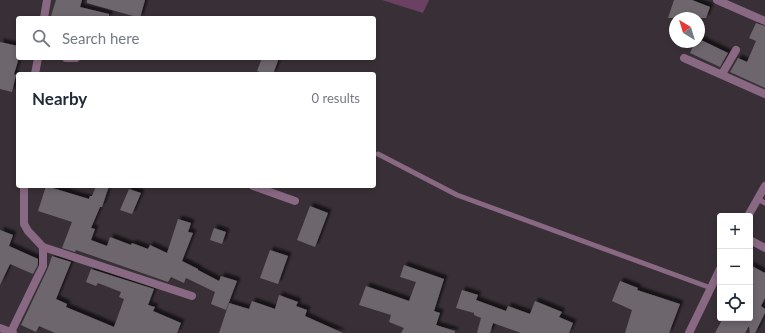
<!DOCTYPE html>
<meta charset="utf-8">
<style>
:root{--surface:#fff;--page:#f2f2f3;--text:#1f2937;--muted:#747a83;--line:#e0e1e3}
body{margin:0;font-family:Lato,sans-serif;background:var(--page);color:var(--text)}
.controls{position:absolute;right:12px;bottom:12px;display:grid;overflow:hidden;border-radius:4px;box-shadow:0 2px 6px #0003}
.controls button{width:36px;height:36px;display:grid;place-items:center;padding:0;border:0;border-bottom:1px solid var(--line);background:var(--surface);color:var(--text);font:20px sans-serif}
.compass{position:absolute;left:669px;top:12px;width:36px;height:36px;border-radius:50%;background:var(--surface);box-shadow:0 2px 6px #0003;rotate:322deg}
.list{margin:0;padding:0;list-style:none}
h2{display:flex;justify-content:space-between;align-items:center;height:52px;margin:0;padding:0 16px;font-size:17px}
h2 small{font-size:13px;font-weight:400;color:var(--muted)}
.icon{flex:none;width:22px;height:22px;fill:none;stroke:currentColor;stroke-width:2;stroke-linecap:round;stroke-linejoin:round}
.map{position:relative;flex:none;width:765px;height:333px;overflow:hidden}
.search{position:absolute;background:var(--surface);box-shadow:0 2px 6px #0003;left:16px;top:16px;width:360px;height:44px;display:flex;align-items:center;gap:10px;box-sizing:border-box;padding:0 14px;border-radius:4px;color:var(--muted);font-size:15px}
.panel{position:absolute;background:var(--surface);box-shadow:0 2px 6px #0003;left:16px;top:72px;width:360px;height:116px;border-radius:4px}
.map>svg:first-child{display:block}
</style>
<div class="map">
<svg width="765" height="333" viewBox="0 0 765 333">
<defs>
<filter id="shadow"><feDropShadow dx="3.5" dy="-3.5" stdDeviation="1" flood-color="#0009"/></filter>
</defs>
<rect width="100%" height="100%" fill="#383036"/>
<polygon fill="#6a4063" points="382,0 429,0 423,13"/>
<g fill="#6e666d" filter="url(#shadow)">
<polygon points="56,0 82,0 80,7 109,14 109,18 51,16"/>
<polygon points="87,0 145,0 140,18 87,3"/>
<polygon points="674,0 692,0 710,7 706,18 668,18"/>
<polygon points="756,23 765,26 765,88 730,72 738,58 747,62 756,41 749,38"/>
<polygon points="699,39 728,53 720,67 690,53 695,42 699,42"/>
<polygon points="0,42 18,46 18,61 14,74 16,75 12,92 0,89"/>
<polygon points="262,58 279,58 273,74 265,74 257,71"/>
<polygon points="46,186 89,199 90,196 92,196 96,186 109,186 102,207 100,207 91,228 95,229 91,240 107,246 110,237 131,245 132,243 148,249 150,245 167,253 178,219 191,223 188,232 193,233 182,261 198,269 198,270 219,281 221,276 237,281 226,310 211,304 215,292 186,278 184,283 171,277 168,282 76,250 75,252 62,248 72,222 38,211"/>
<polygon points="129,189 141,193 132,214 120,210"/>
<polygon points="310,206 328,213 315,247 297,240"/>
<polygon points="214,228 226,232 222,244 210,240"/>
<polygon points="0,230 13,235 9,246 38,259 38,265 33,274 10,264 0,285"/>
<polygon points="270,250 288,256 278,284 260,278"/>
<polygon points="52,256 71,262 56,299 67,304 66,307 114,327 124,299 119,297 121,292 98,283 96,286 86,282 91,269 154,289 148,305 155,307 153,311 181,323 177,333 55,333 39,326 36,332 21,325 48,268"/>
<polygon points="404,265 444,279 434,311 440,313 436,325 455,331 455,333 401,333 404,328 389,322 391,315 359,305 366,286 409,301 416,282 400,277"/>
<polygon points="750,265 765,273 765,298 761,306 765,309 765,313 755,333 750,333 749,326 745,333 715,333 723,318 750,318"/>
<polygon points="620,281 638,288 637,290 680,304 669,333 625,333 632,310 612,301"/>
<polygon points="462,290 478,295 476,300 506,311 508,306 530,314 535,301 562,312 559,317 573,323 569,333 521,333 493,323 490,333 477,333 481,318 474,315 474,313 456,308"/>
<polygon points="279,295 298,302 296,306 307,310 305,316 343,333 219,333 229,303 249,309 252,301 275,309"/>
</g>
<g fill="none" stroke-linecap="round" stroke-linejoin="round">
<g stroke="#896883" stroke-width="5">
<polyline points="378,154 457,195 711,288"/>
<polyline points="758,199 765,203"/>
</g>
<g stroke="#896883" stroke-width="8">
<polyline points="717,0 765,21"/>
<polyline points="44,18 47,0"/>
<polyline points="66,58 76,58"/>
<polyline points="684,58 765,94"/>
<polyline points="35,74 38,58"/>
<polyline points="722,74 736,50"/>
<polyline points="253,186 295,201"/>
<polyline points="748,216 765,186"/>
<polyline points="750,240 765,248"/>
<polyline points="43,247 192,296"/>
<polyline points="11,332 43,266 43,247 28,231 24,224 24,186"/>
<polyline points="689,333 720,269"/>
</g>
<polyline stroke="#896883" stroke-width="8" points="0,328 13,333"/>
</g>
</svg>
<div class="controls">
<button>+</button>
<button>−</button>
<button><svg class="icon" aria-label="locate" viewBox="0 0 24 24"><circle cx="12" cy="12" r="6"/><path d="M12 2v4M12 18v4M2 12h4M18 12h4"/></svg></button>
</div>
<svg class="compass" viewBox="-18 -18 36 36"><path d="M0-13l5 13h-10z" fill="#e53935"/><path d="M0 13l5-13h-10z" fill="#747a83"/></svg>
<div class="search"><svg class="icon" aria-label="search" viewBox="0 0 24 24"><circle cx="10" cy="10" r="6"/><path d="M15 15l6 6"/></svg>Search here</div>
<section class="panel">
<h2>Nearby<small>0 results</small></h2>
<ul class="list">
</ul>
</section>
</div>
